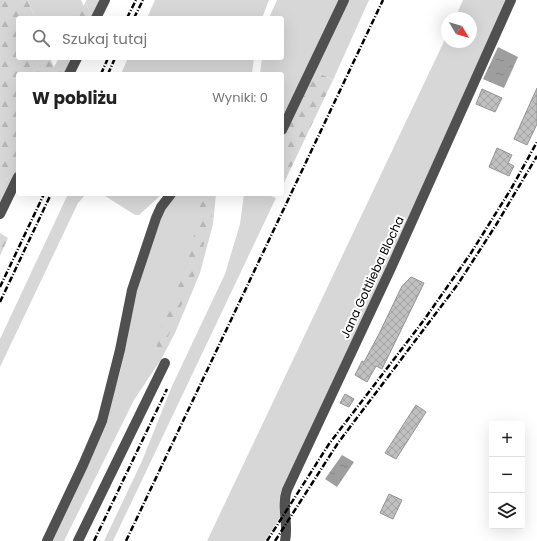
<!DOCTYPE html>
<html lang="pl">
<meta charset="utf-8">
<style>
:root{--surface:#fff;--page:#f6f6f6;--text:#222;--muted:#767676;--line:#e0e0e0}
body{margin:0;font-family:Poppins,sans-serif;background:var(--page);color:var(--text)}
.controls{position:absolute;right:12px;bottom:12px;display:grid;overflow:hidden;border-radius:4px;box-shadow:0 4px 16px #0002}
.controls button{width:36px;height:36px;display:grid;place-items:center;padding:0;border:0;border-bottom:1px solid var(--line);background:var(--surface);color:var(--text);font:20px sans-serif}
.compass{position:absolute;left:441px;top:12px;width:36px;height:36px;border-radius:50%;background:var(--surface);box-shadow:0 4px 16px #0002;rotate:128deg}
.list{margin:0;padding:0;list-style:none}
h2{display:flex;justify-content:space-between;align-items:center;height:52px;margin:0;padding:0 16px;font-size:17px}
h2 small{font-size:13px;font-weight:400;color:var(--muted)}
.icon{flex:none;width:22px;height:22px;fill:none;stroke:currentColor;stroke-width:2;stroke-linecap:round;stroke-linejoin:round}
.map{position:relative;flex:none;width:537px;height:541px;overflow:hidden}
.search{position:absolute;background:var(--surface);box-shadow:0 4px 16px #0002;left:16px;top:16px;width:268px;height:44px;display:flex;align-items:center;gap:10px;box-sizing:border-box;padding:0 14px;border-radius:4px;color:var(--muted);font-size:15px}
.panel{position:absolute;background:var(--surface);box-shadow:0 4px 16px #0002;left:16px;top:72px;width:268px;height:124px;border-radius:4px}
.map>svg:first-child{display:block}
</style>
<div class="map">
<svg width="537" height="541" viewBox="0 0 537 541">
<defs>
<pattern id="forest-firs" width="22" height="20" patternUnits="userSpaceOnUse"><rect width="22" height="20" fill="#d7d7d7"/><path d="M5 1l3.5 6h-7zM16 11l3.5 6h-7z" fill="#b7b7b7"/></pattern>
<pattern id="water-ripples" width="26" height="14" patternUnits="userSpaceOnUse"><rect width="26" height="14" fill="#9e9e9e"/><path d="M2 4q2-2 4 0t4 0M15 11q2-2 4 0t4 0" fill="none" stroke="#868686"/></pattern>
<pattern id="building-cross-hatch" width="8" height="8" patternUnits="userSpaceOnUse"><rect width="8" height="8" fill="#c0c0c0"/><path d="M0 0l8 8M0 8l8-8" fill="none" stroke="#a3a3a3"/></pattern>
</defs>
<rect width="100%" height="100%" fill="#fff"/>
<g fill="#d7d7d7">
<polygon points="28,0 81,0 84,6 78,18 35,18"/>
<polygon points="87,0 100,0 91,18 86,1"/>
<polygon points="155,0 269,0 262,18 147,18"/>
<polygon points="277,0 340,0 282,121 282,74 260,74 262,58 282,58 282,18 269,18"/>
<polygon points="348,0 369,0 333,80 315,71"/>
<polygon points="463,0 508,0 281,516 265,541 207,541 447,35 447,42 471,42 471,18 455,18"/>
<polygon points="128,58 254,58 252,74 121,74"/>
<polygon points="14,176 0,204 0,187 8,178"/>
<polygon points="68,194 86,194 78,203 0,367 0,339"/>
<polygon points="102,194 162,194 139,215 135,215"/>
<polygon points="176,194 216,194 213,224 200,273 175,333 162,358 134,400 64,541 51,541 102,432 120,372 127,342 134,298 143,265 165,207"/>
<polygon points="244,194 266,194 276,198 113,541 104,541 142,461 172,386 225,274 240,224"/>
</g>
<g fill="url(#forest-firs)">
<polygon points="0,0 28,0 35,18 18,18 18,58 50,58 54,67 59,58 72,58 64,74 18,74 18,169 14,176 8,178 0,187"/>
<polygon points="86,1 91,18 78,18"/>
<polygon points="315,71 333,80 282,187 282,139"/>
<polygon points="208,194 211,195 212,215 197,269 166,341 161,348 157,347 158,335 185,270 193,240 200,205"/>
<polygon points="0,233 8,238 0,256"/>
</g>
<g fill="url(#water-ripples)">
<polygon points="498,47 518,57 504,88 483,79"/>
<polygon points="342,455 354,462 337,487 325,479"/>
</g>
<g fill="url(#building-cross-hatch)" stroke="#949494">
<polygon points="537,88 537,124 527,145 514,139"/>
<polygon points="482,89 502,98 495,112 476,104"/>
<polygon points="497,148 512,155 508,163 514,166 509,176 489,167"/>
<polygon points="411,277 424,283 382,369 376,366 367,382 355,375 362,361 364,362 379,334 402,286"/>
<polygon points="345,394 354,399 349,407 340,403"/>
<polygon points="416,405 426,412 396,459 385,453"/>
<polygon points="389,494 402,500 393,519 380,513"/>
</g>
<g fill="none" stroke-linecap="round" stroke-linejoin="round">
<g stroke="#505050" stroke-width="10">
<polyline points="96,18 105,0"/>
<polyline points="69,74 77,58"/>
<polyline points="282,130 344,0"/>
<polyline points="0,214 18,177"/>
<polyline points="47,541 83,465 102,421 120,350 132,290 156,218 161,207 171,194"/>
<polyline points="78,541 165,363"/>
<path d="M 285,541 C 289,524 281,507 287,490 L 391,268 L 511,0"/>
</g>
<g stroke="#000" stroke-width="2.5" stroke-dasharray="6 2 1 2" stroke-linecap="butt">
<polyline points="127,18 136,0"/>
<polyline points="134,18 143,0"/>
<polyline points="101,74 108,58"/>
<polyline points="108,74 115,58"/>
<polyline points="0,287 44,194"/>
<polyline points="0,302 51,194"/>
<polyline points="94,541 167,389"/>
<polyline points="126,541 383,0"/>
<polyline points="267,541 329,444 424,320 471,253 511,189 537,142"/>
<polyline points="275,541 338,443 458,284 496,225 537,156"/>
</g>
</g>
<g text-anchor="middle" dominant-baseline="central" stroke-width="4" stroke-linejoin="round" paint-order="stroke">
<g font-size="12" fill="#000" stroke="#fff">
<text transform="translate(372 277) rotate(-65)">Jana Gottlieba Blocha</text>
</g>
</g>
</svg>
<div class="controls">
<button>+</button>
<button>−</button>
<button><svg class="icon" aria-label="layers" viewBox="0 0 24 24"><path d="M12 4l9 5-9 5-9-5zM3 14l9 5 9-5"/></svg></button>
</div>
<svg class="compass" viewBox="-18 -18 36 36"><path d="M0-13l5 13h-10z" fill="#e53935"/><path d="M0 13l5-13h-10z" fill="#767676"/></svg>
<div class="search"><svg class="icon" aria-label="search" viewBox="0 0 24 24"><circle cx="10" cy="10" r="6"/><path d="M15 15l6 6"/></svg>Szukaj tutaj</div>
<section class="panel">
<h2>W pobliżu<small>Wyniki: 0</small></h2>
<ul class="list">
</ul>
</section>
</div>
